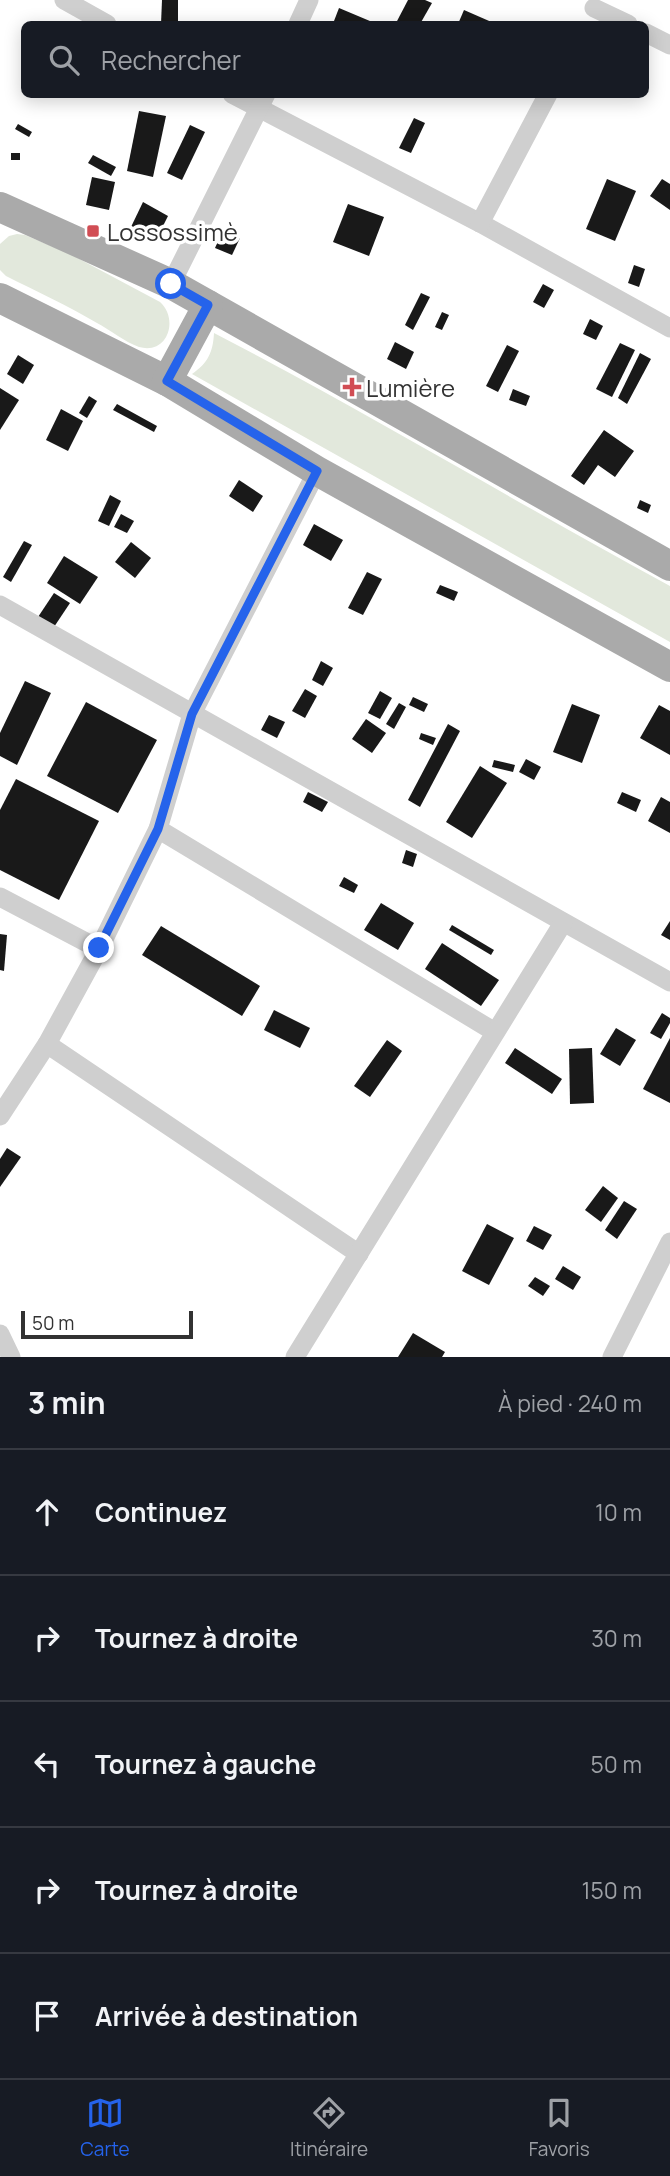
<!DOCTYPE html>
<html lang="fr">
<meta charset="utf-8">
<style>
:root{--surface:#171b24;--page:#242831;--text:#f1f3f6;--muted:#9ea1a6;--line:#363941;--accent:#2563eb}
body{margin:0;font-family:Manrope,sans-serif;background:var(--page);color:var(--text)}
.scale{position:absolute;left:21px;bottom:18px;width:172px;box-sizing:border-box;padding-left:7px;border:4px solid #323232;border-top:0;font-size:19px;line-height:24px;white-space:nowrap;color:#323232;-webkit-text-stroke:5px #fff;paint-order:stroke}
.stop{position:absolute;width:21px;height:21px;margin:-16px;border:5px solid #2563eb;border-radius:50%;background:#fff}
.stop.end{background:#2563eb;border-color:#fff;box-shadow:0 2px 7px #0008}
.list{margin:0;padding:0;list-style:none}
h2{display:flex;justify-content:space-between;align-items:center;height:91px;margin:0;padding:0 28px;font-size:30px}
h2 small{font-size:23px;font-weight:400;color:var(--muted)}
.list li{display:grid;grid-template-columns:46px 1fr auto;gap:21px;align-items:center;box-sizing:border-box;height:126px;padding:0 28px;border-top:2px solid var(--line)}
.list b{display:block;font-size:26px;white-space:nowrap}
.list em{font-size:23px;font-style:normal;color:var(--muted)}
.icon{flex:none;width:38px;height:38px;fill:none;stroke:currentColor;stroke-width:2;stroke-linecap:round;stroke-linejoin:round}
.map{position:relative;flex:none;width:670px;height:1357px;overflow:hidden}
.search{position:absolute;background:var(--surface);box-shadow:0 4px 18px #0003;left:21px;right:21px;top:21px;height:77px;display:flex;align-items:center;gap:18px;box-sizing:border-box;padding:0 24px;border-radius:10px;color:var(--muted);font-size:26px}
.sheet{height:721px;background:var(--surface)}
nav{display:flex;justify-content:space-around;align-items:center;box-sizing:border-box;height:98px;border-top:2px solid var(--line);background:var(--surface);font-size:19px;color:var(--muted)}
nav a{display:grid;justify-items:center;gap:4px}
nav .on{color:var(--accent)}
.map>svg:first-child{display:block}
</style>
<div class="map">
<svg width="670" height="1357" viewBox="0 0 670 1357">
<rect width="100%" height="100%" fill="#fff"/>
<g fill="#e2e8dc">
<path d="M 17,234 L 25,235 L 70,254 L 160,302 C 179,319 168,355 139,347 C 125,342 110,330 97,323 C 68,306 36,291 6,276 L 0,270 L 0,244 L 9,236 Z"/>
<path d="M 214,333 C 368,413 517,503 670,586 L 670,642 L 192,374 C 208,363 213,352 214,333 Z"/>
</g>
<g fill="#191919">
<polygon points="162,0 178,0 178,24 161,24"/>
<polygon points="408,0 425,0 432,3 420,24 396,23"/>
<polygon points="339,8 377,24 343,24 334,21"/>
<polygon points="464,10 496,24 458,24"/>
<polygon points="139,111 166,116 153,177 127,171"/>
<polygon points="414,118 425,123 411,153 399,148"/>
<polygon points="18,124 32,132 29,137 15,129"/>
<polygon points="190,125 205,132 182,180 167,173"/>
<rect x="11" y="153" width="9" height="7"/>
<polygon points="93,155 116,167 111,176 88,163"/>
<polygon points="92,177 115,182 109,210 86,205"/>
<polygon points="607,179 636,191 615,241 586,229"/>
<polygon points="662,179 670,184 670,210 650,196"/>
<polygon points="143,202 168,216 156,240 131,227"/>
<polygon points="348,204 384,217 369,256 333,242"/>
<polygon points="223,230 240,238 232,255 215,248"/>
<polygon points="634,265 645,269 639,287 628,283"/>
<polygon points="543,284 554,290 544,308 533,302"/>
<polygon points="421,293 430,297 413,330 405,325"/>
<polygon points="442,312 449,315 442,330 435,327"/>
<polygon points="590,319 603,326 596,340 583,334"/>
<polygon points="395,342 414,352 406,369 387,359"/>
<polygon points="620,343 635,350 612,397 596,389"/>
<polygon points="507,345 519,351 498,392 486,386"/>
<polygon points="640,353 651,359 627,404 618,398"/>
<polygon points="18,355 34,365 23,384 7,374"/>
<polygon points="0,388 19,400 0,430"/>
<polygon points="513,389 530,396 526,406 509,400"/>
<polygon points="89,396 97,401 87,418 79,413"/>
<polygon points="117,404 157,426 154,432 113,410"/>
<polygon points="61,409 83,421 68,451 46,440"/>
<polygon points="604,430 634,451 615,477 598,465 584,485 571,476"/>
<polygon points="239,480 263,496 253,512 229,496"/>
<polygon points="110,495 121,501 109,526 98,521"/>
<polygon points="640,500 651,505 648,513 637,508"/>
<polygon points="121,514 134,521 127,533 114,527"/>
<polygon points="314,524 343,540 331,561 303,545"/>
<polygon points="24,541 32,545 11,582 3,577"/>
<polygon points="131,542 151,558 135,578 115,562"/>
<polygon points="64,556 98,577 80,604 47,583"/>
<polygon points="367,572 382,579 363,615 348,608"/>
<polygon points="440,585 458,592 454,601 436,593"/>
<polygon points="54,593 70,603 54,627 38,617"/>
<polygon points="321,661 333,668 323,686 312,680"/>
<polygon points="25,681 51,693 17,765 0,756 0,733"/>
<polygon points="305,689 317,696 305,718 292,711"/>
<polygon points="380,691 392,698 380,719 368,713"/>
<polygon points="413,697 428,704 424,712 409,705"/>
<polygon points="86,702 157,740 118,813 47,776"/>
<polygon points="399,703 406,707 394,729 386,724"/>
<polygon points="572,704 600,715 582,763 553,752"/>
<polygon points="659,705 670,711 670,755 640,738"/>
<polygon points="269,715 285,722 277,738 261,730"/>
<polygon points="366,719 386,733 372,753 352,739"/>
<polygon points="448,724 460,731 420,807 408,800"/>
<polygon points="421,733 436,738 433,745 419,739"/>
<polygon points="526,759 541,767 534,780 519,772"/>
<polygon points="494,760 515,765 513,772 492,767"/>
<polygon points="480,766 507,783 472,838 446,822"/>
<polygon points="16,779 99,821 59,900 0,870 0,810"/>
<polygon points="308,792 328,802 322,812 303,802"/>
<polygon points="622,792 641,800 636,812 617,803"/>
<polygon points="661,797 670,802 670,833 648,821"/>
<polygon points="406,850 417,854 413,867 402,863"/>
<polygon points="344,877 358,885 354,893 339,886"/>
<polygon points="381,903 414,923 398,950 364,930"/>
<polygon points="670,921 670,940 661,935"/>
<polygon points="452,925 494,950 491,955 449,930"/>
<polygon points="161,926 260,986 242,1016 142,955"/>
<polygon points="0,934 7,935 4,971 0,970"/>
<polygon points="442,943 499,980 481,1006 425,969"/>
<polygon points="274,1010 310,1028 300,1048 264,1030"/>
<polygon points="662,1013 670,1018 670,1023 661,1039 650,1033"/>
<polygon points="616,1028 636,1040 620,1066 600,1054"/>
<polygon points="670,1038 670,1103 643,1089"/>
<polygon points="387,1040 402,1051 370,1097 354,1086"/>
<polygon points="515,1048 562,1079 552,1094 505,1063"/>
<polygon points="592,1048 594,1103 570,1104 569,1049"/>
<polygon points="7,1148 21,1157 0,1187 0,1159"/>
<polygon points="603,1186 618,1198 601,1222 585,1210"/>
<polygon points="624,1201 637,1209 617,1239 605,1230"/>
<polygon points="487,1224 514,1238 489,1285 462,1271"/>
<polygon points="534,1226 552,1235 543,1250 526,1241"/>
<polygon points="563,1266 581,1277 573,1290 555,1279"/>
<polygon points="535,1277 550,1286 543,1296 528,1286"/>
<polygon points="413,1333 445,1352 442,1357 398,1357"/>
</g>
<g fill="none" stroke-linecap="round" stroke-linejoin="round">
<g stroke="#cfcfcf" stroke-width="19">
<polyline points="64,0 107,24"/>
<polyline points="594,8 628,24"/>
<polyline points="298,24 309,0"/>
<polyline points="646,33 670,45"/>
<polyline points="232,94 480,223 670,328"/>
<polyline points="480,223 548,94"/>
<polyline points="171,284 266,94"/>
<polyline points="0,605 670,982"/>
<polyline points="158,829 495,1032"/>
<polyline points="0,897 99,949"/>
<polyline points="47,1044 359,1254"/>
<polyline points="0,1116 47,1044 99,949 158,829 192,714 317,471"/>
<polyline points="0,1334 11,1357"/>
<polyline points="295,1357 563,923"/>
<polyline points="612,1357 670,1242"/>
</g>
<g stroke="#aaa" stroke-width="30">
<polyline points="0,207 171,284 670,566"/>
<polyline points="0,298 167,381 317,471 670,667"/>
<polyline points="167,381 208,305"/>
</g>
</g>
<g fill="none" stroke-linecap="round" stroke-linejoin="round">
<polyline stroke="#2563eb" stroke-width="9" points="99,948 158,829 192,714 317,471 167,381 208,305 171,284"/>
</g>
<g fill="#d14d54" stroke="#fff" stroke-width="2.5">
<rect x="86" y="224" width="14" height="14" rx="3.5"/>
<path d="M348.5 376.5h7v7h7v7h-7v7h-7v-7h-7v-7h7z"/>
</g>
<g text-anchor="middle" dominant-baseline="central" stroke-width="7" stroke-linejoin="round" paint-order="stroke">
<g font-size="24" fill="#323232" stroke="#fff" text-anchor="start">
<text x="107" y="231">Lossossimè</text>
<text x="366" y="387">Lumière</text>
</g>
</g>
</svg>
<div class="scale">50 m</div>
<div class="stop" style="left:171px;top:284px"></div>
<div class="stop end" style="left:99px;top:948px"></div>
<div class="search"><svg class="icon" aria-label="search" viewBox="0 0 24 24"><circle cx="10" cy="10" r="6"/><path d="M15 15l6 6"/></svg>Rechercher</div>
</div>
<section class="sheet">
<h2>3 min<small>À pied · 240 m</small></h2>
<ul class="list">
<li><svg class="icon" aria-label="ahead" viewBox="0 0 24 24"><path d="M12 20V5M6 11l6-6 6 6"/></svg><div><b>Continuez</b></div><em>10 m</em></li>
<li><svg class="icon" aria-label="right" viewBox="0 0 24 24"><path d="M7 20v-9h11M14 6l5 5-5 5"/></svg><div><b>Tournez à droite</b></div><em>30 m</em></li>
<li><svg class="icon" aria-label="left" viewBox="0 0 24 24"><path d="M17 20v-9H6M10 6l-5 5 5 5"/></svg><div><b>Tournez à gauche</b></div><em>50 m</em></li>
<li><svg class="icon" aria-label="right" viewBox="0 0 24 24"><path d="M7 20v-9h11M14 6l5 5-5 5"/></svg><div><b>Tournez à droite</b></div><em>150 m</em></li>
<li><svg class="icon" aria-label="arrive" viewBox="0 0 24 24"><path d="M6 21V4h12l-3 4 3 4H6"/></svg><div><b>Arrivée à destination</b></div></li>
</ul>
</section>
<nav>
<a class="on"><svg class="icon" aria-label="map" viewBox="0 0 24 24"><path d="M3 6l6-2 6 2 6-2v14l-6 2-6-2-6 2zM9 4v14M15 6v14"/></svg>Carte</a>
<a><svg class="icon" aria-label="directions" viewBox="0 0 24 24"><path d="M12 3l9 9-9 9-9-9zM9 14v-3h6M13 9l2 2-2 2"/></svg>Itinéraire</a>
<a><svg class="icon" aria-label="saved" viewBox="0 0 24 24"><path d="M7 4h10v16l-5-4-5 4z"/></svg>Favoris</a>
</nav>
